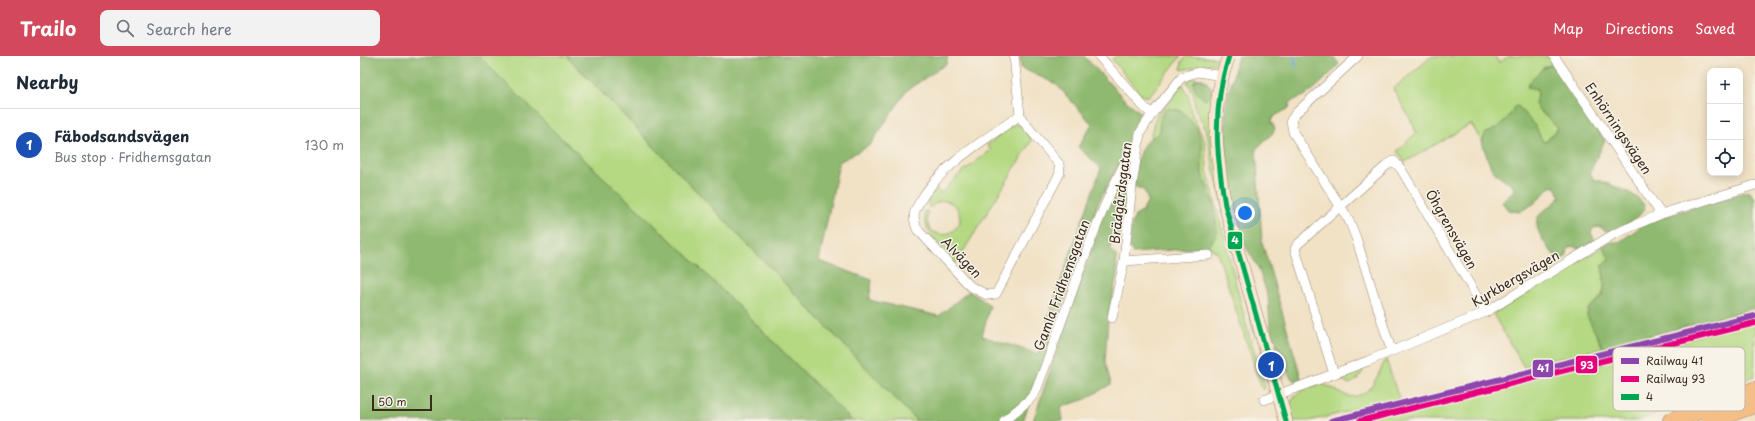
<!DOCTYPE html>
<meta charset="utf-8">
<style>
:root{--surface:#fff;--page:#f2f2f3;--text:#1f2937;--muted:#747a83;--line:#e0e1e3;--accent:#d1495b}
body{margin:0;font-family:"Playpen Sans",sans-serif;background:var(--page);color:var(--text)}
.controls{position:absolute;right:12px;top:12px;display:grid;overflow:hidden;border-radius:8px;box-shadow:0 2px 10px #0003}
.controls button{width:36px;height:36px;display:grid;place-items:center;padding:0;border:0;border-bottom:1px solid var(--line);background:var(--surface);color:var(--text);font:20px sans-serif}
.scale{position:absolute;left:12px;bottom:10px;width:60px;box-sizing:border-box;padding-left:4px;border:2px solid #3b2a1e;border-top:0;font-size:11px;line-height:14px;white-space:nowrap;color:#3b2a1e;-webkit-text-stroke:3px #f7f3e8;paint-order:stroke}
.you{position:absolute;left:885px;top:157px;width:14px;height:14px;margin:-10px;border:3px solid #fff;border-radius:50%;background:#1a73e8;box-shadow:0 0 0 6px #1a73e833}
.badge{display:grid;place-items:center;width:26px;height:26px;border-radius:50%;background:var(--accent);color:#fff;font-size:13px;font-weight:700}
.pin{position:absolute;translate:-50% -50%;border:2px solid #fff;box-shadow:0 1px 4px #0006}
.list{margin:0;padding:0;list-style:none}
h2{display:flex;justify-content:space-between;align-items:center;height:52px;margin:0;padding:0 16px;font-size:17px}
h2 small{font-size:13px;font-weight:400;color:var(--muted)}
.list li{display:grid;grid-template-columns:26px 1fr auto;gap:12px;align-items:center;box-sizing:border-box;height:72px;padding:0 16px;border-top:1px solid var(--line)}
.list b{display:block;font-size:15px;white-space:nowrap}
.list p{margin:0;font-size:13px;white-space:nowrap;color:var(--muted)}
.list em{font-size:13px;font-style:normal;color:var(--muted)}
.icon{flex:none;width:22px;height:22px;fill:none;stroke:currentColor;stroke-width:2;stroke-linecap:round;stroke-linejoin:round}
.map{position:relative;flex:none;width:1395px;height:365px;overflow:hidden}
header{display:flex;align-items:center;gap:24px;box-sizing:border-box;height:56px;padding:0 20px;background:var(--accent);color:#fff}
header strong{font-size:19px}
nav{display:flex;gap:22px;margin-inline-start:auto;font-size:14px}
.search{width:280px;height:36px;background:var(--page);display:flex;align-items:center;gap:10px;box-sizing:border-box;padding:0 14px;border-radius:8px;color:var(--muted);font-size:15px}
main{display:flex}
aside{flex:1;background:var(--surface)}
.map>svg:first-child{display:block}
</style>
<header>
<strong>Trailo</strong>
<div class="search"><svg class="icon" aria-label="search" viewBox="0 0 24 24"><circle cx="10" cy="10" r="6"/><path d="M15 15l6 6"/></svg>Search here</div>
<nav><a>Map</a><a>Directions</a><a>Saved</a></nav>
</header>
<main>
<aside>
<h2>Nearby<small></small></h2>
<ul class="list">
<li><span class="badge" style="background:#1a4fb4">1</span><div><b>Fäbodsandsvägen</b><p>Bus stop · Fridhemsgatan</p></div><em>130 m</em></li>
</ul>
</aside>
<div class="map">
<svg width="1395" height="365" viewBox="0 0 1395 365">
<rect width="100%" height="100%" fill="#f7f3e8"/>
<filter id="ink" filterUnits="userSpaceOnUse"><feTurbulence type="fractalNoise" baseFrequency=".025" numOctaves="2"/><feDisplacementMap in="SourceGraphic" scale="8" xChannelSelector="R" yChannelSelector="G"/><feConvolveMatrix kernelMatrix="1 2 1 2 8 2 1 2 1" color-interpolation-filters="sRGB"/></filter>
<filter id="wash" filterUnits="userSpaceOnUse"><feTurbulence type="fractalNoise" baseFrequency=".012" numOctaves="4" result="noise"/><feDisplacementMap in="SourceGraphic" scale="16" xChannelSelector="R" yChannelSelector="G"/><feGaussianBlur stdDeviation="0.9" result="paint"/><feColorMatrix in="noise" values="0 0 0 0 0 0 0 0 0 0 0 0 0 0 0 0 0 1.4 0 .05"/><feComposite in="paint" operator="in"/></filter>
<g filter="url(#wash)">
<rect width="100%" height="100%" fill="#f1e1c5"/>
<g fill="#b4d982" stroke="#788250">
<polygon points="119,0 207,0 557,365 492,365 332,204 201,82"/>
<polygon points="756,0 821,0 789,40 784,40 780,38 752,3"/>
<polygon points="827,0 857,2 862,0 857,7 822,14 821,13 822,5"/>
<polygon points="1072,0 1135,0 1139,7 1149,0 1189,0 1193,8 1184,11 1167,31 1177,33 1178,40 1175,47 1179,54 1198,72 1187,85 1183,86 1175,70 1153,56 1134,75 1126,77 1122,86 1111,68 1045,106 1037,95 1056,77 1053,68 1033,33"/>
<polygon points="833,22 844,23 853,34 851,62 895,281 852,105 847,76 835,52 834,38 827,26"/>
<polygon points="821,28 823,29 829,41 831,56 845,86 847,114 856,149 889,279 905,330 904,334 902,333 857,196 849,191 857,176 854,149 842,118 841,104 799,68 800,76 797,80 790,82 794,66 798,57 806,50"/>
<path d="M 657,68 L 661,70 L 672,84 L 596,207 C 582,191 563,177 564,155 L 568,156 C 562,180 590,187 600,166 C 601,148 584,137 570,152 L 568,149 C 568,143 572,138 576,133 L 581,137 L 601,117 L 631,94 L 627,89 L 653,69 Z"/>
<path d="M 1243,190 L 1250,203 L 1242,210 C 1246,233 1247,239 1228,253 L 1227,259 L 1243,292 L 1164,311 L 1133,258 Z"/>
<polygon points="1395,264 1395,320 1277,365 989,365 1337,280"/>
<path d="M 1026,303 L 1039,343 L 949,365 L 933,365 C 932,360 929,355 930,350 C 932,338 953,326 965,329 C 978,333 987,346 1002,338 C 1014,332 1020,314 1026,303 Z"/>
<polygon points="999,313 1003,315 998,323 990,328 982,325 980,323 981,320"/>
</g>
<g fill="#8fb970" stroke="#657247">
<polygon points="0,0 119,0 201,82 332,204 492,365 0,365"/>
<polygon points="207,0 588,0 586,8 547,34 510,89 479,106 459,205 512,224 509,244 579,260 609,235 630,249 622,280 678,298 687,276 688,261 741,112 718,91 732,68 696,28 661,12 660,0 724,0 765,44 785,60 738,147 663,365 557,365"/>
<path d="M 878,0 L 973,0 L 979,8 C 969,19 957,32 944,40 C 939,42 934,43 930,47 L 929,52 L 913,61 L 911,66 L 915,72 L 913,77 L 896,93 L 902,186 L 942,325 L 935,325 L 930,321 L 918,292 L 910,269 L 908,240 L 898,211 L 886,191 L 871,138 L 865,100 L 865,72 L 866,48 Z"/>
<path d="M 1193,8 L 1245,84 L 1230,116 L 1233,123 C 1246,127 1281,137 1285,152 C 1278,164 1261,173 1248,176 L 1240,171 L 1233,172 L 1231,177 L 1235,184 L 1220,193 L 1211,190 L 1208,193 L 1206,201 L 1199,203 C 1190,197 1170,170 1179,160 C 1185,152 1195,149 1200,140 L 1194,130 L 1189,132 L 1175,147 L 1159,156 L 1148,154 L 1142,146 L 1154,134 L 1153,130 C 1146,126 1134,118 1131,111 C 1127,103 1125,94 1122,86 L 1126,77 C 1135,75 1152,60 1154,51 L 1158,50 L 1175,70 L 1183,86 L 1187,85 C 1190,79 1195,77 1198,72 L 1179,54 L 1175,47 L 1178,40 L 1177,33 L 1167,31 C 1174,20 1181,12 1193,8 Z"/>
<path d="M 836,23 C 845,23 851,29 852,38 L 846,44 C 838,39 835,35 833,27 Z"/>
<path d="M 807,52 L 822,55 L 837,72 L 842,89 L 842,118 L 854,149 L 857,176 L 849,191 L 773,197 L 769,189 L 772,168 L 775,160 L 782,156 L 788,145 L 784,134 L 774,130 C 776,115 776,94 789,83 C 793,80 797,80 800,76 C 799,66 800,59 807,52 Z"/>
<polygon points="765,117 770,120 764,172 758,179 752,182 750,193 756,200 757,217 748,264 745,305 751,328 726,343 701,351 703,365 673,365 746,150"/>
<path d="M 1389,135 L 1395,143 L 1395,252 L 1243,292 L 1227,260 L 1228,253 C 1247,239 1246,233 1242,210 L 1250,203 L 1243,190 L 1250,186 L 1259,186 L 1282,170 L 1300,162 Z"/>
</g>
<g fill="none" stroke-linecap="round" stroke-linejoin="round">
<polyline stroke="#64a0d4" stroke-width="2.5" points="934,0 936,10"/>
</g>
</g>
<g filter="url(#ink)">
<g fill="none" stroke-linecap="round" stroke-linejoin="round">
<g stroke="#968672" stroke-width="10">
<g id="street">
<path d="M 654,0 L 660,59 C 627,83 588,104 564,139 C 561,144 557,149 555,155 C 553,161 555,167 557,173 L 610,230 L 627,239 L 636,238 L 700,117 L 699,108 L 663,65 L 660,59"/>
<polyline points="739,0 784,51 792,58"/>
<polyline points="998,0 937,56 931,64 933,76 989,164 996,182 1031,294"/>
<polyline points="1194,0 1301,158"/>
<polyline points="764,205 849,199"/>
<polyline points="752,262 764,205 772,129 780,77 792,58 822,21 838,16 862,20"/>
<polyline points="974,318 935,193 937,189 1027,109 1034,105 1041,113 1126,256"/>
<polyline points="904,344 1008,305 1126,256 1254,178 1301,158 1395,129"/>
<path d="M 644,365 L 669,344 L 675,337 C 708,255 730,170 772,93"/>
</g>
</g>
<g stroke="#968672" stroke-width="14">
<path id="secondary" d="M 869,0 C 849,50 856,98 865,149 L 926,365"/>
</g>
<g stroke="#968672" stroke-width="18">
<g id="highway">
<polyline points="1311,365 1395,334"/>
<polyline points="1350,365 1395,348"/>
</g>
</g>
<use href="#street" stroke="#fff" stroke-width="9"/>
<use href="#secondary" stroke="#fbe5cf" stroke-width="13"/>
<use href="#highway" stroke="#f6be87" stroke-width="17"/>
<g stroke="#f7f3e8" stroke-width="8">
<path id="bus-1" d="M 869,0 C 852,52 856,96 865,149 L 926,365"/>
</g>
<use href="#bus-1" stroke="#00a651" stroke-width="5"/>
<g stroke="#f7f3e8" stroke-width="9">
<polyline id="rail-1" points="971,365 1395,260"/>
</g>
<g stroke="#f7f3e8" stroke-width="9">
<polyline id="rail-2" points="1000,365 1395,267"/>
</g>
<use href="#rail-1" stroke="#8e44ad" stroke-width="6"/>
<use href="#rail-2" stroke="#e5007d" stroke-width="6"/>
</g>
</g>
<g text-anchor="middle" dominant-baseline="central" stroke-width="3" stroke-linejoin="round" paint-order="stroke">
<g font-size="13" fill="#3b2a1e" stroke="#f7f3e8">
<text transform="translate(1259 72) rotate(56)">Enhörningsvägen</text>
<text transform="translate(760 137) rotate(-83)">Brädgårdsgatan</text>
<text transform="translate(1092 173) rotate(60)">Öhgrensvägen</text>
<text transform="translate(602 201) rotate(46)">Alvägen</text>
<text transform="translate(1155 222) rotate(-30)">Kyrkbergsvägen</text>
<text transform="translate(701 229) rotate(-70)">Gamla Fridhemsgatan</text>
</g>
</g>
<rect x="1253" y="291" width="132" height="64" rx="6" fill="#f7f3e8" stroke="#bfb7ab" stroke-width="1"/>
<rect x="1261" y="302" width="18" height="6" fill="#8e44ad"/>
<rect x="1261" y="320" width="18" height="6" fill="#e5007d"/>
<rect x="1261" y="338" width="18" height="6" fill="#00a651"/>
<g font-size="11" fill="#3b2a1e">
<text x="1286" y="309">Railway 41</text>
<text x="1286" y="327">Railway 93</text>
<text x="1286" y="345">4</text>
</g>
<g stroke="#f7f3e8" stroke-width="1.5">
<rect x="867" y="175" width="16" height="19" rx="4" fill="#00a651"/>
<rect x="1215" y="299" width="23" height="19" rx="4" fill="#e5007d"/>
<rect x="1172" y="303" width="22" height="19" rx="4" fill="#8e44ad"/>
</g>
<g font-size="11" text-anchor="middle" font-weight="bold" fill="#fff">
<text x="875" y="188">4</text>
<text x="1227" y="313">93</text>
<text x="1183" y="316">41</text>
</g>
</svg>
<div class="controls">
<button>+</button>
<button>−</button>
<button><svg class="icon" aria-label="locate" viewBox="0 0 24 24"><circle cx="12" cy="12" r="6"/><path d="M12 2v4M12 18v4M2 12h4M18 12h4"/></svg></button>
</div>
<div class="scale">50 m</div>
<div class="you"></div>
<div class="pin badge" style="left:911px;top:309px;background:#1a4fb4">1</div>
</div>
</main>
